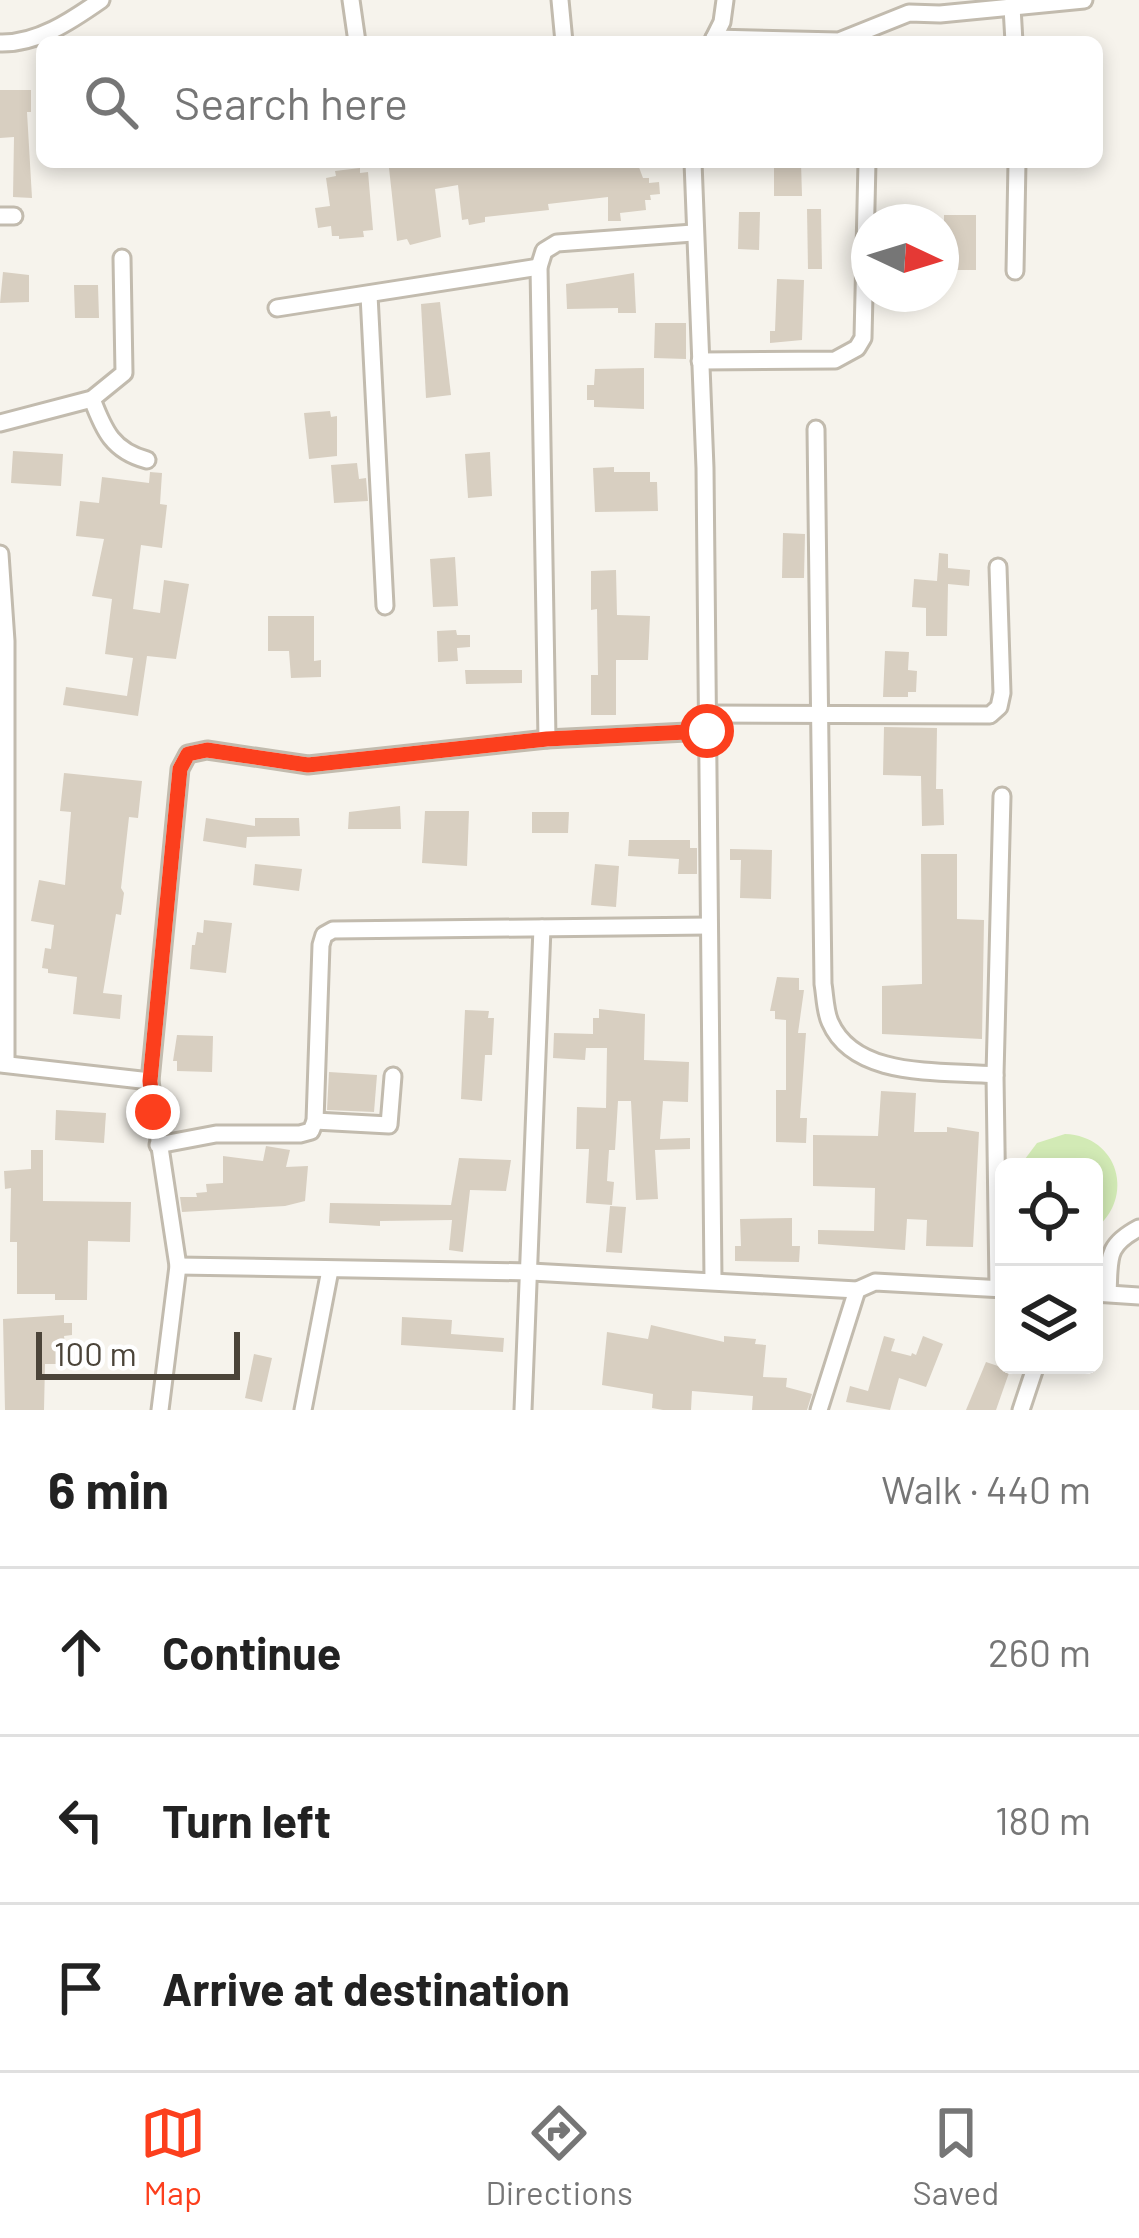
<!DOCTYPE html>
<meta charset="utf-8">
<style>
:root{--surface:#fff;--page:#f6f6f6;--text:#222;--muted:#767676;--line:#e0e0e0;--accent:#fc3f1d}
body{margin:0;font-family:Barlow,sans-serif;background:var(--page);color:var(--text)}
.controls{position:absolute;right:36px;bottom:36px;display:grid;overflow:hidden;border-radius:18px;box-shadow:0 6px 18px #0003}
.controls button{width:108px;height:108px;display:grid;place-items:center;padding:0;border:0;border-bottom:3px solid var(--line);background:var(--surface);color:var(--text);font:60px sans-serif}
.compass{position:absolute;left:851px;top:204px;width:108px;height:108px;border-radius:50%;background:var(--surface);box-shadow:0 6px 18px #0003;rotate:94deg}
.scale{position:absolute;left:36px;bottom:30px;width:204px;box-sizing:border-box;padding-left:12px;border:6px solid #4b4439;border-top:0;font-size:33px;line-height:42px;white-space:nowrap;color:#4b4439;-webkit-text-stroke:9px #fff;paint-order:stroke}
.stop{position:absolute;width:36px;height:36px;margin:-27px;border:9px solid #fc3f1d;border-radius:50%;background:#fff}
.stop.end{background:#fc3f1d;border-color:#fff;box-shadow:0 3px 12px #0008}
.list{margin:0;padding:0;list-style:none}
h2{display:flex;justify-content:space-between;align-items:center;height:156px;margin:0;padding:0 48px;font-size:51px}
h2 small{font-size:39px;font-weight:400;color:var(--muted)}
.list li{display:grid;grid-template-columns:78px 1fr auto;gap:36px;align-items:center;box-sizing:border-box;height:168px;padding:0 48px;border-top:3px solid var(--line)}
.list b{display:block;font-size:45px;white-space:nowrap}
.list em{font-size:39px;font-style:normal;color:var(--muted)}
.icon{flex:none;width:66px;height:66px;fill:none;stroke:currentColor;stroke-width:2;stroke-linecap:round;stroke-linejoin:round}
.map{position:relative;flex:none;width:1139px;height:1410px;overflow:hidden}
.search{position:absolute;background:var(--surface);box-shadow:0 6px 18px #0003;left:36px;right:36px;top:36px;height:132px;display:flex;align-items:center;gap:30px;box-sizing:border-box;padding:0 42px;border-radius:18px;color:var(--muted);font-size:45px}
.sheet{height:660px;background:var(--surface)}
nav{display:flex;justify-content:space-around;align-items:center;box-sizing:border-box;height:168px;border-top:3px solid var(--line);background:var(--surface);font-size:33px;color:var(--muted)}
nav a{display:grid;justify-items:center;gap:6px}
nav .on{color:var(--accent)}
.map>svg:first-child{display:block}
</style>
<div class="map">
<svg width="1139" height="1410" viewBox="0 0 1139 1410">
<rect width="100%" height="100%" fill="#f6f3ec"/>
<path fill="#d2eab5" d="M 1065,1134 C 1119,1136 1136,1198 1094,1230 L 1094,1167 L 1019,1167 L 1037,1143 Z"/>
<g fill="#d8cfc1">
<polygon points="0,90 31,90 31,112 27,112 32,198 13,197 14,137 0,138"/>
<polygon points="437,162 637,162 643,178 649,178 649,183 659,182 660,194 650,195 651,200 645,200 646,210 620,213 621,221 608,221 608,197 548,204 549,210 485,217 485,222 469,225 468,219 462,220 458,185 435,189 441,237 410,245 407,239 397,241 389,168"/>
<polygon points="774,162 801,162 802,196 774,196"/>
<polygon points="360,168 360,173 368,172 373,230 363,231 364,237 339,239 339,236 332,236 331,226 318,228 315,208 330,206 326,178 336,176 335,171"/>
<polygon points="807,209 821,209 822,269 808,269"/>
<polygon points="739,212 760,212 759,250 738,249"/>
<rect x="944" y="215" width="32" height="55"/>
<polygon points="3,272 29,275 29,302 0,303"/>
<polygon points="634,273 636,313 618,313 618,308 567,309 566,284"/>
<polygon points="777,279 804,280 802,340 770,343 770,331 775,331"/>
<polygon points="74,285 98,285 99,318 75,318"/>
<polygon points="440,302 451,395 426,398 421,304"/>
<polygon points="655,323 686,323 686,359 654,358"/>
<polygon points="644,368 644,409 594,407 594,400 587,400 587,385 594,385 595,369"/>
<polygon points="330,411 331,417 337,416 337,456 309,459 304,413"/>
<polygon points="13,451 63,454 61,486 11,483"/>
<polygon points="490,452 492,496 468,498 465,454"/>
<polygon points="357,463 359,479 366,478 368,501 334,503 331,465"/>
<polygon points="614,467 614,472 650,472 650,482 657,482 658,511 595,512 593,468"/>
<polygon points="150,472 162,473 160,504 167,505 162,548 141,545 133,609 160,613 164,580 189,584 176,659 147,656 138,716 63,705 66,687 127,696 133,658 105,654 112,599 92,596 104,539 76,536 80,501 99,503 102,477 149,483"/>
<polygon points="783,533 805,534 804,578 782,578"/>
<polygon points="939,553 948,554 948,568 970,570 969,586 948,584 947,636 926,636 926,608 912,607 914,579 937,581"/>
<polygon points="455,557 458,606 433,607 430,559"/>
<polygon points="616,570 617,615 650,616 648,660 616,660 616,715 591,715 591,675 598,675 597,609 591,610 591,571"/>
<polygon points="268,616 314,616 314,661 321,660 321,677 291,678 289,651 268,651"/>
<polygon points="456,630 457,635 470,635 470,647 457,648 458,661 438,662 437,631"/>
<polygon points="885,651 909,652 908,670 917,671 916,692 908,692 908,697 883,697"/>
<polygon points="465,670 522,670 522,683 466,684"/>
<polygon points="884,727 937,728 936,789 943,789 944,825 922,826 921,776 883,775"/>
<polygon points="64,773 142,781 138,818 129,817 121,888 124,893 121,915 116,914 103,993 122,995 120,1019 73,1014 77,977 48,973 48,969 42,968 45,948 51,949 54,925 31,921 39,880 65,885 71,812 60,811"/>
<polygon points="400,806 401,829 348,829 349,812"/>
<polygon points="425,811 469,811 467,866 422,863"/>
<polygon points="532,812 569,812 568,833 532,833"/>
<polygon points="206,818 255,826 255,818 299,818 300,836 247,837 246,848 203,841"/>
<polygon points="629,840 690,840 690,848 697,848 697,874 678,874 679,859 628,856"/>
<polygon points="730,849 772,850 771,899 740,898 741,860 730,860"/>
<polygon points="921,854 957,854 957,919 984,920 982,1039 882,1034 882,986 922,984"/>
<polygon points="255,864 302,869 299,891 253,885"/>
<polygon points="595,864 619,866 616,907 591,905"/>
<polygon points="204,920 232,923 226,973 190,969 192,945 195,945 197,932 203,933"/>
<polygon points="777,977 799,978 799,990 804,990 798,1033 806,1033 800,1118 807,1118 806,1143 776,1142 776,1090 786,1090 786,1020 775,1019 775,1011 770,1011"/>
<polygon points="599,1009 645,1014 644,1060 689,1062 688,1102 663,1101 660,1139 690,1138 690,1149 655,1150 658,1199 636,1200 631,1101 618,1101 615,1150 609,1150 607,1181 614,1182 612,1205 586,1203 589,1149 576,1149 577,1107 606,1108 607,1048 586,1048 585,1060 553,1058 554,1033 593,1034 593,1018 599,1018"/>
<polygon points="465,1010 489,1011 488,1018 494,1018 492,1055 485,1055 482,1101 461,1099"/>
<polygon points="177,1035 213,1036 212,1072 177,1071 177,1061 173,1061"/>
<polygon points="329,1072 377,1075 374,1112 327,1110"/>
<polygon points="881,1091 916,1093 914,1132 947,1132 947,1127 979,1132 973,1247 926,1246 927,1220 907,1219 905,1250 818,1244 818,1230 874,1231 875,1188 813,1186 813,1135 878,1136"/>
<polygon points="56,1110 106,1113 104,1143 55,1140"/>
<polygon points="266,1146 290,1150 286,1167 308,1166 305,1201 285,1206 182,1212 180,1197 197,1197 196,1193 207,1192 206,1184 223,1183 223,1156 263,1161"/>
<polygon points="31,1150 43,1150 43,1201 131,1202 130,1242 88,1241 87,1300 55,1300 55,1294 17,1294 17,1242 10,1242 11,1188 5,1189 4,1171 31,1169"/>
<polygon points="459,1158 511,1160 506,1191 470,1190 463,1252 449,1250 452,1220 380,1221 380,1226 329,1223 330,1203 451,1205"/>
<polygon points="610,1206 626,1207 622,1253 606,1252"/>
<polygon points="792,1218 792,1246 800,1246 799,1262 735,1261 735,1246 741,1246 740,1219"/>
<polygon points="64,1315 64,1323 72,1323 72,1335 64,1336 65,1344 61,1345 61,1364 45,1364 44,1410 5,1410 3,1319"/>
<polygon points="402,1317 452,1320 451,1334 504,1338 503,1352 401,1345"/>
<polygon points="651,1325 724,1342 724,1336 756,1339 755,1344 766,1345 763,1377 787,1378 786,1387 812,1394 807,1410 752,1410 753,1396 692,1391 691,1410 663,1410 652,1408 653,1394 602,1385 607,1332 648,1339"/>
<polygon points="884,1336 895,1339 891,1351 911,1356 912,1353 916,1355 923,1336 943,1344 926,1387 899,1378 890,1410 846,1402 850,1386 868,1391"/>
<polygon points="254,1354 272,1358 262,1402 245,1398"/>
<polygon points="986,1362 1010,1370 996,1410 966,1410"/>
</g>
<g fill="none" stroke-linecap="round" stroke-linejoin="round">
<g stroke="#c2bbae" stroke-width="21">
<g id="minor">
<polyline points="351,0 357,42"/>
<polyline points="560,0 564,42"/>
<polyline points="1012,7 1014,42"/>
<polyline points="714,38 839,41 909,13 940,14 1084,0"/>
<polyline points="712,42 722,22 725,0"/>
<path d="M 0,43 C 37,44 71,21 101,0"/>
<polyline points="693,162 705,468 713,1280"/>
<polyline points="0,216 14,216"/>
<polyline points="1015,271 1017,162"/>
<polyline points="369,295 385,606"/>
<polyline points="277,308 539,267"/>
<polyline points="700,361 835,360 857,348 863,338 867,162"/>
<path d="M 92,399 C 104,431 113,451 147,460"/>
<polyline points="0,423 92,399 124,373 122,258"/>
<path d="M 816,429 L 823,984 C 825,995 825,1011 830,1022 C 855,1080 943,1070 995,1075"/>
<polyline points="0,554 6,641 6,1064"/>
<polyline points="707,714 990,715 999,707 1002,693 998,567"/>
<polyline points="547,739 539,267 544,251 557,243 693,233"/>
<polyline points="0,1064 150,1081"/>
<polyline points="315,1121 389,1125 393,1076"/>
<polyline points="158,1145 216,1134 300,1134 311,1131 315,1121 321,945 324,935 333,930 709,926"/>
<polyline points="178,1266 531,1272 857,1290 875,1282 1004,1289"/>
<polyline points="998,1288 995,1075 1002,796"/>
<polyline points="1094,1293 1139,1296"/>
<path d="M 1108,1293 C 1110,1258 1105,1246 1139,1228"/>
<polyline points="160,1410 178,1266 150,1081 180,769 188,754 207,750 308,765 547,739 707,731"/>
<polyline points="303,1410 330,1270"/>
<polyline points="523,1410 542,928"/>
<polyline points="819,1410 857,1290"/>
<polyline points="1021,1410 1036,1365"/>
</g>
</g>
<use href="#minor" stroke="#fff" stroke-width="15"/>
</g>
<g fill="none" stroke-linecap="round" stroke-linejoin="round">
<polyline stroke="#fc3f1d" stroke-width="15" points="153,1112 150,1081 180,769 188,754 207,750 308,765 547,739 707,731"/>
</g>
</svg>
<div class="controls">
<button><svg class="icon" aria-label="locate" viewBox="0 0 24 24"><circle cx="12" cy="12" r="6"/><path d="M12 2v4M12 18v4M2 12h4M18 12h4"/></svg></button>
<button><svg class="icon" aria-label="layers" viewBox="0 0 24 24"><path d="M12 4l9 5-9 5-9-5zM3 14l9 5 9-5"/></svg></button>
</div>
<svg class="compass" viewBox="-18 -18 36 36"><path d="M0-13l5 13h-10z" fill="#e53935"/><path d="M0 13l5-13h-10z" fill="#767676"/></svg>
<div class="scale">100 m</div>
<div class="stop" style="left:707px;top:731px"></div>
<div class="stop end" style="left:153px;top:1112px"></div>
<div class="search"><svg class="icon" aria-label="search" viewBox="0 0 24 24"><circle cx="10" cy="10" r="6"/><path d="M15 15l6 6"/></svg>Search here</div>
</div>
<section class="sheet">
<h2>6 min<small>Walk · 440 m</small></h2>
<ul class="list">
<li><svg class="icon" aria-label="ahead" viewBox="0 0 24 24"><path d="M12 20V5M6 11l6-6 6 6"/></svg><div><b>Continue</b></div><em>260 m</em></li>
<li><svg class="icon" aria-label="left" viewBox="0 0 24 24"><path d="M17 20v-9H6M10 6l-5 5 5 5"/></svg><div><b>Turn left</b></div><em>180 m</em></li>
<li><svg class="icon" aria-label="arrive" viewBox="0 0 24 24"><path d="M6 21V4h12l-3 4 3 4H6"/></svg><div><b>Arrive at destination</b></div></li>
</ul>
</section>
<nav>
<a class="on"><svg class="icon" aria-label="map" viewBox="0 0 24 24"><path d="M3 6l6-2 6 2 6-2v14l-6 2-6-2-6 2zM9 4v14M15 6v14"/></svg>Map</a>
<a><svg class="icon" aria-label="directions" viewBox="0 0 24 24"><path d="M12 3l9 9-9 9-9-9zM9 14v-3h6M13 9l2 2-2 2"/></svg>Directions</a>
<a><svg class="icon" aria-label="saved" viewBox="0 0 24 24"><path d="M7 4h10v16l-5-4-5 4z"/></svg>Saved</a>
</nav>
